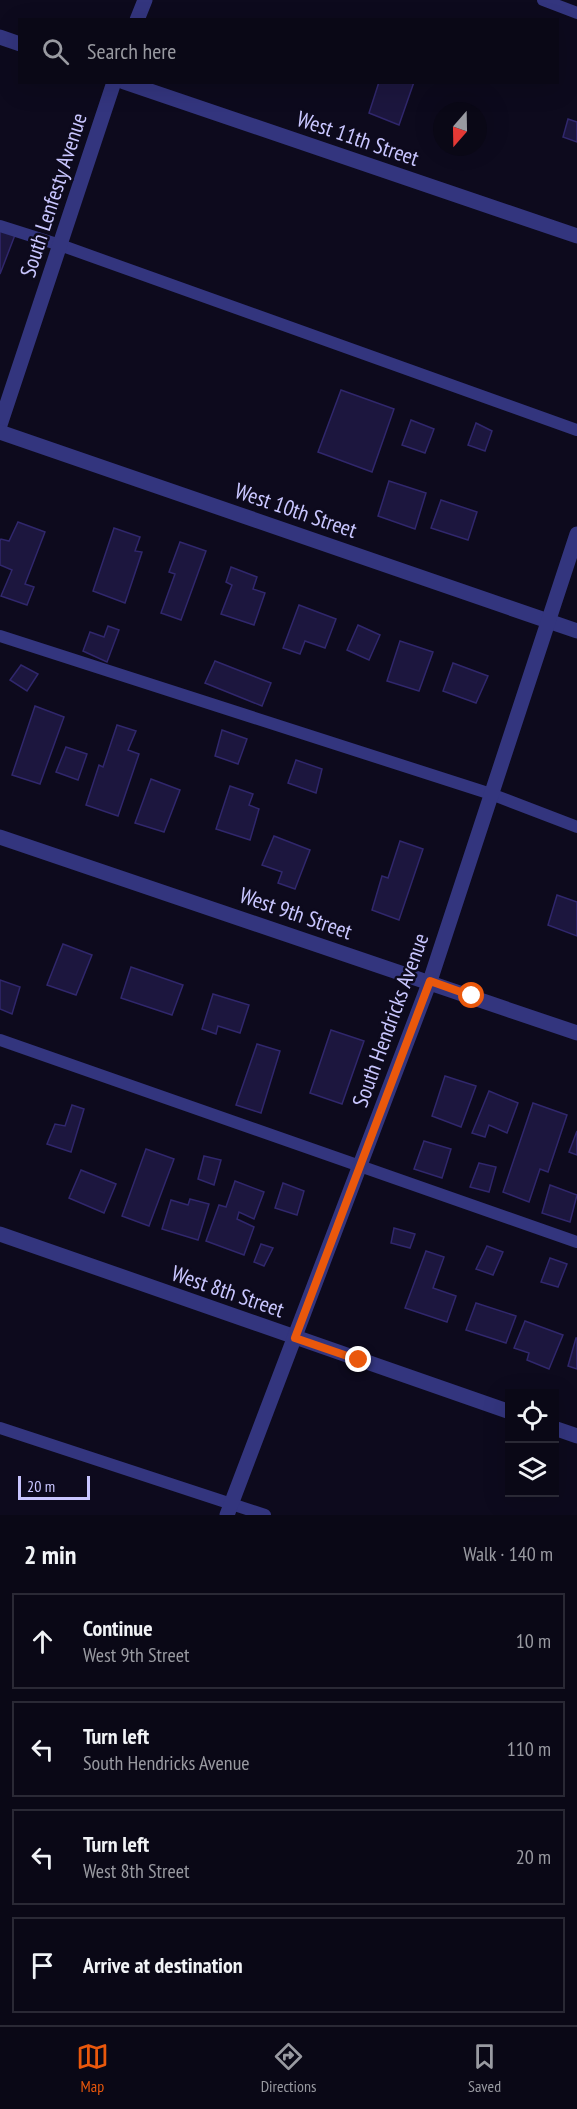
<!DOCTYPE html>
<meta charset="utf-8">
<style>
:root{--surface:#0a0816;--page:#13111f;--text:#f1f3f6;--muted:#999aa1;--line:#2a2935;--accent:#ea580c}
body{margin:0;font-family:"PT Sans Narrow",sans-serif;background:var(--page);color:var(--text)}
.controls{position:absolute;right:18px;bottom:18px;display:grid;overflow:hidden;border-radius:0px;box-shadow:0 6px 24px #0002}
.controls button{width:54px;height:54px;display:grid;place-items:center;padding:0;border:0;border-bottom:2px solid var(--line);background:var(--surface);color:var(--text);font:30px sans-serif}
.compass{position:absolute;left:433px;top:102px;width:54px;height:54px;border-radius:50%;background:var(--surface);box-shadow:0 6px 24px #0002;rotate:200deg}
.scale{position:absolute;left:18px;bottom:15px;width:72px;box-sizing:border-box;padding-left:6px;border:3px solid #c9c6ff;border-top:0;font-size:16px;line-height:21px;white-space:nowrap;color:#c9c6ff;-webkit-text-stroke:4px #0d0a1d;paint-order:stroke}
.stop{position:absolute;width:18px;height:18px;margin:-14px;border:4px solid #ea580c;border-radius:50%;background:#fff}
.stop.end{background:#ea580c;border-color:#fff;box-shadow:0 2px 6px #0008}
.list{margin:0;padding:0;list-style:none}
h2{display:flex;justify-content:space-between;align-items:center;height:78px;margin:0;padding:0 24px;font-size:26px}
h2 small{font-size:20px;font-weight:400;color:var(--muted)}
.list li{display:grid;grid-template-columns:39px 1fr auto;gap:18px;align-items:center;box-sizing:border-box;height:96px;margin:0 12px 12px;padding:0 12px;border:2px solid var(--line);border-radius:0px}
.list b{display:block;font-size:22px;white-space:nowrap}
.list p{margin:0;font-size:20px;white-space:nowrap;color:var(--muted)}
.list em{font-size:20px;font-style:normal;color:var(--muted)}
.icon{flex:none;width:33px;height:33px;fill:none;stroke:currentColor;stroke-width:2;stroke-linecap:round;stroke-linejoin:round}
.map{position:relative;flex:none;width:577px;height:1515px;overflow:hidden}
.search{position:absolute;background:var(--surface);box-shadow:0 6px 24px #0002;left:18px;right:18px;top:18px;height:66px;display:flex;align-items:center;gap:15px;box-sizing:border-box;padding:0 21px;border-radius:0px;color:var(--muted);font-size:22px}
.sheet{height:510px;background:var(--surface)}
nav{display:flex;justify-content:space-around;align-items:center;box-sizing:border-box;height:84px;border-top:2px solid var(--line);background:var(--surface);font-size:16px;color:var(--muted)}
nav a{display:grid;justify-items:center;gap:3px}
nav .on{color:var(--accent)}
.map>svg:first-child{display:block}
</style>
<div class="map">
<svg width="577" height="1515" viewBox="0 0 577 1515">
<rect width="100%" height="100%" fill="#0d0a1d"/>
<g fill="#1c163e" stroke="#30276c" stroke-width="1.5">
<polygon points="379,82 414,82 399,125 369,113"/>
<polygon points="568,119 577,122 577,142 563,137"/>
<polygon points="0,229 15,235 0,274"/>
<polygon points="341,390 394,409 372,472 318,452"/>
<polygon points="411,420 434,429 425,453 402,445"/>
<polygon points="476,423 492,431 485,451 468,445"/>
<polygon points="389,481 426,493 415,529 378,516"/>
<polygon points="441,500 477,512 468,540 431,528"/>
<polygon points="18,522 45,532 25,584 34,587 27,605 1,596 12,570 0,565 0,541 1,539 9,541"/>
<polygon points="114,528 140,537 135,551 142,552 125,603 93,591"/>
<polygon points="180,542 206,551 181,620 161,613 175,574 169,572"/>
<polygon points="231,567 257,577 253,589 265,593 254,625 221,614 232,585 226,582"/>
<polygon points="299,605 336,619 325,648 305,641 300,654 283,648"/>
<polygon points="358,625 380,635 369,660 347,650"/>
<polygon points="108,626 119,630 107,662 83,651 90,632 104,637"/>
<polygon points="400,641 433,652 419,691 387,681"/>
<polygon points="215,661 271,683 262,706 205,683"/>
<polygon points="453,663 488,676 476,703 443,691"/>
<polygon points="21,665 38,674 27,691 10,680"/>
<polygon points="35,706 64,717 40,784 12,775"/>
<polygon points="117,725 136,731 128,750 139,754 118,816 86,805 99,765 103,767"/>
<polygon points="222,730 247,739 238,764 215,756"/>
<polygon points="66,747 87,754 78,780 56,772"/>
<polygon points="296,760 322,769 316,793 288,783"/>
<polygon points="151,779 180,790 164,832 135,823"/>
<polygon points="230,786 253,794 249,805 259,809 250,840 216,829"/>
<polygon points="274,836 310,850 295,889 278,883 282,872 262,865"/>
<polygon points="400,841 423,849 399,920 372,910 382,876 388,878"/>
<polygon points="557,895 577,902 577,936 548,925"/>
<polygon points="63,944 92,955 76,995 47,985"/>
<polygon points="131,967 183,985 172,1015 121,998"/>
<polygon points="0,980 20,987 12,1014 0,1009"/>
<polygon points="213,994 249,1005 240,1033 218,1026 216,1034 202,1029"/>
<polygon points="331,1030 364,1041 342,1104 310,1093"/>
<polygon points="257,1044 280,1051 261,1113 236,1105"/>
<polygon points="445,1076 476,1086 461,1127 432,1116"/>
<polygon points="489,1091 518,1103 507,1133 489,1125 485,1137 472,1133"/>
<polygon points="533,1103 567,1115 548,1172 540,1169 529,1202 503,1192"/>
<polygon points="72,1105 84,1109 71,1152 47,1144 55,1124 65,1126"/>
<polygon points="577,1131 577,1155 569,1152"/>
<polygon points="424,1141 451,1149 442,1178 414,1169"/>
<polygon points="146,1149 174,1159 149,1226 122,1216"/>
<polygon points="204,1156 221,1160 214,1185 198,1179"/>
<polygon points="479,1163 496,1167 489,1192 470,1187"/>
<polygon points="81,1170 116,1184 104,1213 69,1198"/>
<polygon points="235,1181 264,1192 254,1219 239,1212 237,1219 254,1227 244,1255 206,1241 219,1205 226,1207"/>
<polygon points="283,1183 304,1191 297,1215 275,1208"/>
<polygon points="550,1185 577,1195 570,1222 542,1213"/>
<polygon points="190,1199 209,1204 198,1240 162,1229 171,1200 188,1205"/>
<polygon points="394,1228 415,1234 410,1248 391,1243"/>
<polygon points="261,1244 273,1248 264,1266 254,1262"/>
<polygon points="487,1246 503,1252 493,1275 476,1269"/>
<polygon points="426,1251 444,1257 433,1288 456,1296 447,1322 405,1308"/>
<polygon points="550,1258 567,1264 558,1287 541,1282"/>
<polygon points="476,1303 516,1316 506,1343 466,1330"/>
<polygon points="525,1321 563,1335 549,1369 527,1360 529,1353 514,1348"/>
<polygon points="576,1338 577,1338 577,1369 568,1366"/>
</g>
<g fill="none" stroke-linecap="round" stroke-linejoin="round">
<g stroke="#33357e" stroke-width="12">
<polyline points="543,0 577,13"/>
<polyline points="0,226 60,245 577,430"/>
<polyline points="0,636 491,794 577,827"/>
<polyline points="0,1040 577,1242"/>
<polyline points="0,1428 265,1515"/>
</g>
<g stroke="#33357e" stroke-width="15">
<polyline points="137,20 145,0"/>
<polyline points="0,37 20,44"/>
<polyline points="124,82 577,236"/>
<polyline points="0,425 114,82"/>
<polyline points="0,432 577,631"/>
<polyline points="0,837 577,1033"/>
<polyline points="0,1234 510,1412"/>
<polyline points="554,1428 577,1436"/>
<polyline points="227,1515 430,981 577,534"/>
</g>
</g>
<g fill="none" stroke-linecap="round" stroke-linejoin="round">
<polyline stroke="#ea580c" stroke-width="8" points="359,1360 295,1338 430,981 472,996"/>
</g>
<g text-anchor="middle" dominant-baseline="central" stroke-width="5" stroke-linejoin="round" paint-order="stroke">
<g font-size="22" fill="#c9c6ff" stroke="#0d0a1d">
<text transform="translate(358 138) rotate(19)">West 11th Street</text>
<text transform="translate(53 195) rotate(-72)">South Lenfesty Avenue</text>
<text transform="translate(296 510) rotate(19)">West 10th Street</text>
<text transform="translate(296 913) rotate(19)">West 9th Street</text>
<text transform="translate(390 1020) rotate(-70)">South Hendricks Avenue</text>
<text transform="translate(228 1291) rotate(19)">West 8th Street</text>
</g>
</g>
</svg>
<div class="controls">
<button><svg class="icon" aria-label="locate" viewBox="0 0 24 24"><circle cx="12" cy="12" r="6"/><path d="M12 2v4M12 18v4M2 12h4M18 12h4"/></svg></button>
<button><svg class="icon" aria-label="layers" viewBox="0 0 24 24"><path d="M12 4l9 5-9 5-9-5zM3 14l9 5 9-5"/></svg></button>
</div>
<svg class="compass" viewBox="-18 -18 36 36"><path d="M0-13l5 13h-10z" fill="#e53935"/><path d="M0 13l5-13h-10z" fill="#999aa1"/></svg>
<div class="scale">20 m</div>
<div class="stop" style="left:472px;top:996px"></div>
<div class="stop end" style="left:359px;top:1360px"></div>
<div class="search"><svg class="icon" aria-label="search" viewBox="0 0 24 24"><circle cx="10" cy="10" r="6"/><path d="M15 15l6 6"/></svg>Search here</div>
</div>
<section class="sheet">
<h2>2 min<small>Walk · 140 m</small></h2>
<ul class="list">
<li><svg class="icon" aria-label="ahead" viewBox="0 0 24 24"><path d="M12 20V5M6 11l6-6 6 6"/></svg><div><b>Continue</b><p>West 9th Street</p></div><em>10 m</em></li>
<li><svg class="icon" aria-label="left" viewBox="0 0 24 24"><path d="M17 20v-9H6M10 6l-5 5 5 5"/></svg><div><b>Turn left</b><p>South Hendricks Avenue</p></div><em>110 m</em></li>
<li><svg class="icon" aria-label="left" viewBox="0 0 24 24"><path d="M17 20v-9H6M10 6l-5 5 5 5"/></svg><div><b>Turn left</b><p>West 8th Street</p></div><em>20 m</em></li>
<li><svg class="icon" aria-label="arrive" viewBox="0 0 24 24"><path d="M6 21V4h12l-3 4 3 4H6"/></svg><div><b>Arrive at destination</b></div></li>
</ul>
</section>
<nav>
<a class="on"><svg class="icon" aria-label="map" viewBox="0 0 24 24"><path d="M3 6l6-2 6 2 6-2v14l-6 2-6-2-6 2zM9 4v14M15 6v14"/></svg>Map</a>
<a><svg class="icon" aria-label="directions" viewBox="0 0 24 24"><path d="M12 3l9 9-9 9-9-9zM9 14v-3h6M13 9l2 2-2 2"/></svg>Directions</a>
<a><svg class="icon" aria-label="saved" viewBox="0 0 24 24"><path d="M7 4h10v16l-5-4-5 4z"/></svg>Saved</a>
</nav>
